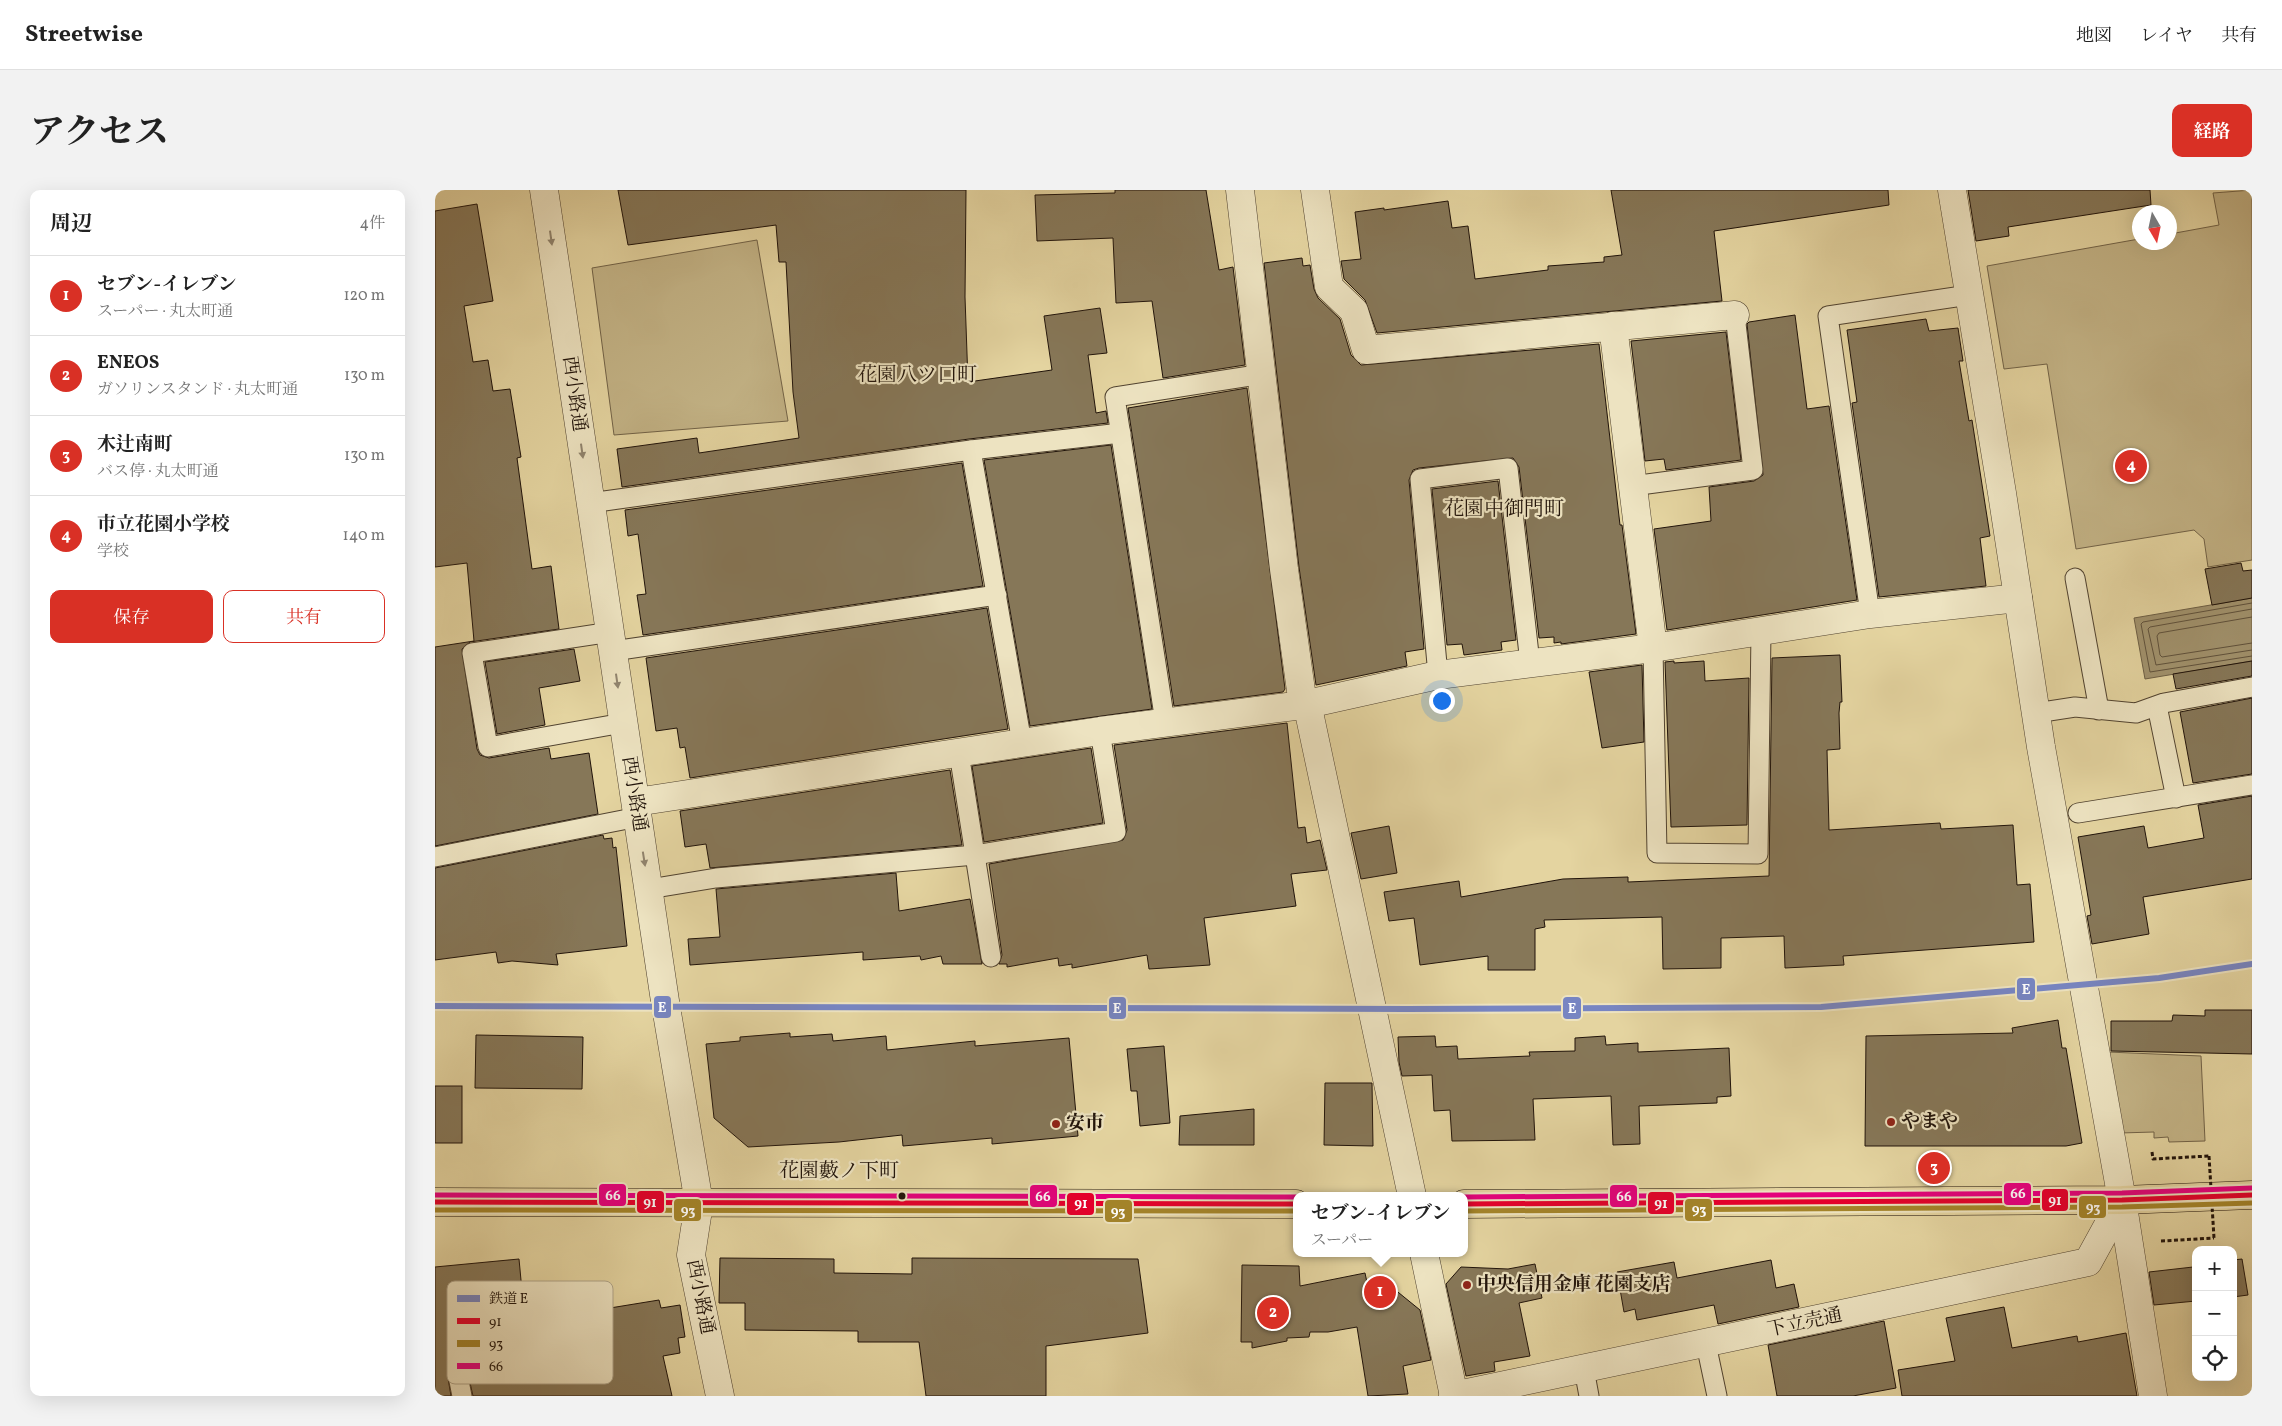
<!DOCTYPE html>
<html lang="ja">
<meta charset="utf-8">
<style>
:root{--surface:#fff;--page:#f2f2f2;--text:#222;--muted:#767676;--line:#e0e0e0;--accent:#d93025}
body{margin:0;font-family:Vollkorn,"Noto Serif JP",serif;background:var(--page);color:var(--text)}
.controls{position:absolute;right:15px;bottom:15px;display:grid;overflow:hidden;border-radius:10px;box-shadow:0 5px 20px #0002}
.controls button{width:45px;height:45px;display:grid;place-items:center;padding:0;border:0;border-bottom:1px solid var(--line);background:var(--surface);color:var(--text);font:25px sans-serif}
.compass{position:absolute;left:1697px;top:15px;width:45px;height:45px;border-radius:50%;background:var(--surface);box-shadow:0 5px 20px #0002;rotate:171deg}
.you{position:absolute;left:1006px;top:510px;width:18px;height:18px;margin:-12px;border:4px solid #fff;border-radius:50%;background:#1a73e8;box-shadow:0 0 0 8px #1a73e833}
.badge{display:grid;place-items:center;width:32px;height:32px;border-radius:50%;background:var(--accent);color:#fff;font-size:16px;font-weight:700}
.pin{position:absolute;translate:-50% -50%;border:2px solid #fff;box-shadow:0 1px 5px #0006}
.popup{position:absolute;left:858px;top:1002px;width:175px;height:65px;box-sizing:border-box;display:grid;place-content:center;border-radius:10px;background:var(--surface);filter:drop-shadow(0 1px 4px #0005);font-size:16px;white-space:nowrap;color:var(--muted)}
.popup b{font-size:19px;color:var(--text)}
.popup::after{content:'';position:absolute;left:50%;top:100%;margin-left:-10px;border:10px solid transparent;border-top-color:var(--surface)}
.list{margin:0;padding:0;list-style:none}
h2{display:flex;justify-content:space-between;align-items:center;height:65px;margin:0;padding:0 20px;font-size:21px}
h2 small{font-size:16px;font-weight:400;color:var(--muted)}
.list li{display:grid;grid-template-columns:32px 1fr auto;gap:15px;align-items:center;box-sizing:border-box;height:80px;padding:0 20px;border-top:1px solid var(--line)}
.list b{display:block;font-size:19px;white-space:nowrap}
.list p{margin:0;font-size:16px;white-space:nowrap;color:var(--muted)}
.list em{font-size:16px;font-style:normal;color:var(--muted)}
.actions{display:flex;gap:10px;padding:15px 20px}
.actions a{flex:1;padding:11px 0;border:1px solid var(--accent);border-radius:10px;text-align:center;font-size:18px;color:var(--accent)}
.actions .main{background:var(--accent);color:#fff}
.icon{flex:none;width:28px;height:28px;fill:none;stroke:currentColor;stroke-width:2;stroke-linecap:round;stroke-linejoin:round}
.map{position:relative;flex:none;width:1817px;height:1206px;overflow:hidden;border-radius:10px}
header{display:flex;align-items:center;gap:30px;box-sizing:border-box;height:70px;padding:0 25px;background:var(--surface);border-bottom:1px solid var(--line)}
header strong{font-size:24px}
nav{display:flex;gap:28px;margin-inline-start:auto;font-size:18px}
.intro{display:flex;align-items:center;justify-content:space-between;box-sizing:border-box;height:120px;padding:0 30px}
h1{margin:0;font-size:35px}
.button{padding:12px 22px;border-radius:10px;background:var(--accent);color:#fff;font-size:18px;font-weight:700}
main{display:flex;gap:30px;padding:0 30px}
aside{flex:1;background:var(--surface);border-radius:10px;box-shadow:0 5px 20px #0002}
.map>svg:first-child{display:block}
</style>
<header>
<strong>Streetwise</strong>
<nav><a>地図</a><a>レイヤ</a><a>共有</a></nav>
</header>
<div class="intro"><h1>アクセス</h1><a class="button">経路</a></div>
<main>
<aside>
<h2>周辺<small>4件</small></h2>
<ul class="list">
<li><span class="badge">1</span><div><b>セブン-イレブン</b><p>スーパー · 丸太町通</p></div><em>120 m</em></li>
<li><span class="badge">2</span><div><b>ENEOS</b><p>ガソリンスタンド · 丸太町通</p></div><em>130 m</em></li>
<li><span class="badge">3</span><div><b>木辻南町</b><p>バス停 · 丸太町通</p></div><em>130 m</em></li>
<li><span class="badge">4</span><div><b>市立花園小学校</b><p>学校</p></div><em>140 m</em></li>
</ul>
<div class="actions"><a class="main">保存</a><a>共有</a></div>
</aside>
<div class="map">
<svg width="1817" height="1206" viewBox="0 0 1817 1206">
<rect width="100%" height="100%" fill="#e4d4a0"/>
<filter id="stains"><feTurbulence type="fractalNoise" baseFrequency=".004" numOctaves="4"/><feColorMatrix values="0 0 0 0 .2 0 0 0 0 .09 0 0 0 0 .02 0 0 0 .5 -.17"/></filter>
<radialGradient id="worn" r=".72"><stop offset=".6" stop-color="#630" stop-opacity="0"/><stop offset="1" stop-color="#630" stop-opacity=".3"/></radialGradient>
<g fill="#c3b386" stroke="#726348">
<polygon points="1817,0 1817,370 1773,377 1769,349 1759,340 1641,359 1612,174 1569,179 1552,76 1704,49 1704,52 1734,52 1735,44 1784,35 1778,3"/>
<polygon points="322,50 353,231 179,245 157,78"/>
<polygon points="1673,862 1766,866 1770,951 1734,952 1733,947 1719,948 1719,942 1685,943"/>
</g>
<polygon fill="#a1926d" stroke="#6d5f45" points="1817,408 1817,471 1710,489 1699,428"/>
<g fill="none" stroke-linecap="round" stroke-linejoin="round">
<g stroke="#60523c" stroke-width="1">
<polyline points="1817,413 1708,432 1706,434 1715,482 1817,466"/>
<polyline points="1817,419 1715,437 1713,439 1721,475 1817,460"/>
<polyline points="1817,427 1724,443 1722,446 1725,465 1727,467 1817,453"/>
</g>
</g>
<g fill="#867758" stroke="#20130a">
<polygon points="183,0 531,0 530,107 533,192 617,180 609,126 665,118 672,163 653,165 661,223 671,221 673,233 534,249 187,297 182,259 262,248 264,263 364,248 358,202 351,72 344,72 341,35 193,55"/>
<polygon points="680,0 771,0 784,80 798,77 810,175 728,188 717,111 681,113 678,48 602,51 600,5 680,3"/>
<polygon points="1176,0 1453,0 1454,15 1279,41 1287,111 942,143 930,110 909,89 906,71 926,69 920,22 949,18 949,20 1013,11 1017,38 1033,36 1040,89 1113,80 1113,76 1169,72 1169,67 1187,65"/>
<polygon points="1533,0 1715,0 1716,15 1573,37 1574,46 1541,51"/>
<polygon points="42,14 58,111 29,116 38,172 53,170 58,201 75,199 86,267 82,268 97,379 116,376 124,439 35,452 27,459 42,559 45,565 54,568 114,558 116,569 154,563 163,624 0,656 0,457 39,451 32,373 0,377 0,21"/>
<polygon points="867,68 868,76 875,75 879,99 883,108 905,129 916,165 926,175 1164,154 1185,335 1187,335 1201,444 1126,454 1126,452 1119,453 1119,447 1104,448 1084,277 1078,268 984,278 978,280 974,290 989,459 970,462 972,476 881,495 864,377 829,73"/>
<polygon points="1360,125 1372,219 1394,216 1422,410 1232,440 1219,339 1276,331 1274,297 1319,291 1328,285 1312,134 1314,132"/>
<polygon points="1491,129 1494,141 1523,138 1528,171 1524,171 1534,231 1537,230 1555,346 1545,348 1551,396 1444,407 1417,213 1422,212 1412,140"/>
<polygon points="1291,142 1306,270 1231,280 1229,269 1210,271 1196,151"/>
<polygon points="812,198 850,499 848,502 739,516 693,218"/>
<polygon points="676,255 717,519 595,536 549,270"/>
<polygon points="527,273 548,396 208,445 202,405 211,404 203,344 193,346 190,320"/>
<polygon points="1063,291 1081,450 1066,452 1067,460 1029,465 1027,454 1012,455 997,299"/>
<polygon points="1806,373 1808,381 1817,380 1817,408 1777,415 1770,379"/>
<polygon points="552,418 573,539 255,588 250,557 245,558 242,538 221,541 211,468"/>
<polygon points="139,459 145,491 104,498 110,535 62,544 50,472"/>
<polygon points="1405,465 1407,512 1405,512 1404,523 1405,559 1392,560 1394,640 1505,633 1506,639 1578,635 1582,695 1595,694 1599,752 1408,766 1409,775 1350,778 1349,746 1286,748 1286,778 1228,779 1227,727 1109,730 1110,737 1100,739 1100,780 1053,780 1053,766 985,775 979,728 954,731 949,702 1024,691 1026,707 1128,689 1193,687 1193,692 1334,686 1337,468"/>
<polygon points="1239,471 1239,473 1269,471 1270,491 1314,488 1312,635 1236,637 1230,472"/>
<polygon points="1817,471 1817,486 1741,499 1738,484"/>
<polygon points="1207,475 1209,552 1167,558 1154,482"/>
<polygon points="1817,508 1817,584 1758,593 1745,522"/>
<polygon points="852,533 863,638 870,637 872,653 885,650 892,680 856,684 861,716 769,728 775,775 714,779 712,765 637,778 637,774 624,776 623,768 572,777 572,774 564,774 567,765 554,674 688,650 692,640 679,555"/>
<polygon points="656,558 668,633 549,652 537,576"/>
<polygon points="515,580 527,655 275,678 271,654 250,657 245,621"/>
<polygon points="1817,606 1817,689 1708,707 1714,744 1657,754 1652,726 1656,725 1643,647 1709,636 1713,658 1769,648 1763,615"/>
<polygon points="954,636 962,683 926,689 916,643"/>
<polygon points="168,645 169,649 177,648 178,658 181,657 192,756 121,764 123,775 77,771 63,773 61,762 0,770 0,678"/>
<polygon points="461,683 464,721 535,709 547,774 508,774 506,766 486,770 485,766 428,770 428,762 255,775 253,749 285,747 281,699"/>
<polygon points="1770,820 1817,820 1817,864 1676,861 1676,831 1737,831 1738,825 1770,826"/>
<polygon points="1623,830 1627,858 1631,858 1647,953 1631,956 1430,956 1431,846 1578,843 1577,838"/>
<polygon points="355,843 355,847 397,844 398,851 451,846 452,860 540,851 540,856 634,848 643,946 557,954 557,948 468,956 467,945 404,952 313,957 279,928 271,854 305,851 305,847"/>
<polygon points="41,845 148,847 147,899 40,898"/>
<polygon points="1000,846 1001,857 1022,856 1023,869 1095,866 1094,862 1140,861 1140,848 1170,846 1171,855 1203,853 1203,862 1294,858 1296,906 1282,907 1282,913 1204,916 1205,954 1178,955 1176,906 1098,909 1100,950 1017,951 1015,920 999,921 997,885 967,886 964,872 963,847"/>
<polygon points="729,856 735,933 705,936 702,901 696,901 692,859"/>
<polygon points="890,893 937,893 938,956 889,955"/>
<rect x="0" y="896" width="27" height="57"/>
<polygon points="819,919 819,955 744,955 745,926"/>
<polygon points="285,1068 399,1069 399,1083 477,1084 477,1068 703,1069 713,1143 611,1156 611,1206 491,1206 484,1152 423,1152 423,1141 310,1140 310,1113 284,1113"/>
<polygon points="84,1069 88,1111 172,1100 175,1118 224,1110 226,1118 245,1115 250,1147 243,1148 245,1163 228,1166 237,1206 38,1206 33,1184 22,1180 13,1188 16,1206 0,1206 0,1077"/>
<polygon points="1807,1069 1813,1105 1798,1107 1798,1070"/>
<polygon points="1336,1070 1341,1098 1359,1094 1364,1117 1283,1134 1279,1115 1202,1130 1200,1119 1189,1122 1182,1082 1239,1072 1242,1088"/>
<polygon points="1100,1074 1107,1108 1084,1113 1095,1166 1059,1172 1060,1181 1031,1186 1011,1094 1026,1077 1073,1079"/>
<polygon points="1758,1074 1761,1074 1761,1111 1719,1115 1714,1082 1758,1077"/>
<polygon points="807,1075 864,1076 865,1096 930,1083 933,1097 953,1094 985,1120 996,1170 968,1176 973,1204 933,1206 922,1137 893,1142 875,1142 874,1147 852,1148 852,1151 817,1158 817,1152 806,1152"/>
<polygon points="1569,1117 1577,1158 1642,1146 1643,1152 1691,1143 1702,1206 1467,1206 1463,1180 1520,1171 1511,1128"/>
<polygon points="1449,1131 1461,1198 1418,1206 1342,1206 1333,1155"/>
</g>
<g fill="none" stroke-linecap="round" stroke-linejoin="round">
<g stroke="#514330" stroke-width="21">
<g id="service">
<polyline points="536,260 587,553"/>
<polyline points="1197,296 1318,280 1300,125"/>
<polyline points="155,313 536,260 686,243"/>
<polyline points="1640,388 1664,520"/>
<polyline points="1435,424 1393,126 1534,105"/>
<polyline points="176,442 37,463 53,557 188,533"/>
<polyline points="1218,458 1222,663 1323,664 1326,441"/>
<polyline points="178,461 562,405"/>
<polyline points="1003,485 985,289 1073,278 1095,473"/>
<polyline points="1722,516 1741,608"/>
<polyline points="1601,523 1640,517 1701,523 1729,513 1817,497"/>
<polyline points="730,532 680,207 828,184"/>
<polyline points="524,563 556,767"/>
<polyline points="1643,623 1817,595"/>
<polyline points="0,667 203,627"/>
<polyline points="214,699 281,688 540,665 681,642 665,541"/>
<polyline points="1271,1154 1282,1206"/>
<polyline points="1149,1179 1154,1206"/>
<polyline points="24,1191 27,1206"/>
</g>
</g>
<g stroke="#514330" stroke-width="29">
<g id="minor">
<polyline points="109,0 230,811 264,1013 256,1065 285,1206"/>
<polyline points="805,0 849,379 868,515"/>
<polyline points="880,0 894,97 919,121 931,160 1300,125"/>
<polyline points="1517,0 1567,303 1606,557 1687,1010 1718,1206"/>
<polyline points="1178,136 1218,458"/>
<polyline points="872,513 977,1006"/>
<polyline points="201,612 665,541 868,515 1003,485 1218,458 1435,424 1583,408"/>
<polyline points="989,1063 1019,1206"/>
<polyline points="1018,1206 1653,1072 1687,1010"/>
</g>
</g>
<g stroke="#20130a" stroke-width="29">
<g id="primary">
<polyline points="0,1012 861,1014"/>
<polyline points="1029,1014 1687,1010 1817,1005"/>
</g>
</g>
<g stroke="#20130a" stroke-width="3" stroke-dasharray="4 2.5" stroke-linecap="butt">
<polyline points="1717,962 1718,969 1774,966"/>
<polyline points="1726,1051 1779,1048"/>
</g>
<use href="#service" stroke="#ede3c1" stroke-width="19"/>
<use href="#minor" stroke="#ede3c1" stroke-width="28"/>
<use href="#primary" stroke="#e4d4a0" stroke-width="28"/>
<polyline stroke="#20130a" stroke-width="3" stroke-dasharray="4 2.5" stroke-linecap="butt" points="1774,966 1779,1048"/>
<g stroke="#ede3c1" stroke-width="9">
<g id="bus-1">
<polyline points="0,1012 861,1014"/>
<polyline points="1029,1014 1687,1010 1817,1005"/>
</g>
</g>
<g stroke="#ede3c1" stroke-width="9">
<g id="bus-2">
<polyline points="0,1020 861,1021"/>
<polyline points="1029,1021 1687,1017 1817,1013"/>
</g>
</g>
<g stroke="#ede3c1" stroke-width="9">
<g id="bus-3">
<polyline points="0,1005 861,1007"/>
<polyline points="1029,1007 1687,1003 1817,998"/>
</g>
</g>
<use href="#bus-1" stroke="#e4002b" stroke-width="5"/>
<use href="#bus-2" stroke="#a48429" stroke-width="5"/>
<use href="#bus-3" stroke="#e5007d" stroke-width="5"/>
<g stroke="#ede3c1" stroke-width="10">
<polyline id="rail-1" points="0,816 972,819 1386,817 1724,788 1817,774"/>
</g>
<use href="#rail-1" stroke="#7785c2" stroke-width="6"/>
</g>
<defs><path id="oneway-solid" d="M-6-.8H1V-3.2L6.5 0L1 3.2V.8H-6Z" transform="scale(1.25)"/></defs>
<g fill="#91856f">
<use href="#oneway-solid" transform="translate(116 48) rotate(82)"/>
<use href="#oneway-solid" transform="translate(147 261) rotate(82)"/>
<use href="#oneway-solid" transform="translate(182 491) rotate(82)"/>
<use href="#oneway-solid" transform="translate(209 669) rotate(81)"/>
</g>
<g fill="#8f2418" stroke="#ede3c1" stroke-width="2">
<circle cx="1456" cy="932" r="5"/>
<circle cx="621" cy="934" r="5"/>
<circle cx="1032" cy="1095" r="5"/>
</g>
<circle fill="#20130a" stroke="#ede3c1" stroke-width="2" cx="467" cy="1006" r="4.5"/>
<g text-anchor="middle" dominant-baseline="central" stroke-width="4.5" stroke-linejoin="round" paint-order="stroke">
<g font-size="19" fill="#20130a" stroke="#ede3c1">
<text transform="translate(139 204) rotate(82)">西小路通</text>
<text transform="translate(199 604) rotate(81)">西小路通</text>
<text transform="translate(265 1107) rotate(79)">西小路通</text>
<text transform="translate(1370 1133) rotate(-12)">下立売通</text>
</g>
<g font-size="19" font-weight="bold" fill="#20130a" stroke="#ede3c1" text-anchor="start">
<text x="1466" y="932">やまや</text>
<text x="631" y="934">安市</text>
<text x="1042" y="1095">中央信用金庫 花園支店</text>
</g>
<g font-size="20" fill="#20130a" stroke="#ede3c1">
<text x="482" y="186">花園八ツ口町</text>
<text x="1069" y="320">花園中御門町</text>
<text x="404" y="982">花園藪ノ下町</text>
</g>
</g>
<rect x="12" y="1091" width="166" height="103" rx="8" fill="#ede3c1" stroke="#b0a58a" stroke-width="1"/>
<rect x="22" y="1105" width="23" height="7" fill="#7785c2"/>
<rect x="22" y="1128" width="23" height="6" fill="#e4002b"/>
<rect x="22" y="1150" width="23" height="7" fill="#a48429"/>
<rect x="22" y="1173" width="23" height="6" fill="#e5007d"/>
<g font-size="14" fill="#20130a">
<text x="54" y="1113">鉄道 E</text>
<text x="54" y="1136">91</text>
<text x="54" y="1158">93</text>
<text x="54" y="1181">66</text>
</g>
<g stroke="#ede3c1" stroke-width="2">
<rect x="1581" y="787" width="20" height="24" rx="5" fill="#7785c2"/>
<rect x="218" y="805" width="19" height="24" rx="5" fill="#7785c2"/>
<rect x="673" y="806" width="19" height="24" rx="5" fill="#7785c2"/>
<rect x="1127" y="806" width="20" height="24" rx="5" fill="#7785c2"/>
<rect x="1568" y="992" width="29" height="24" rx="5" fill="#e5007d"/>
<rect x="163" y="993" width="29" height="24" rx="5" fill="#e5007d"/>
<rect x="1174" y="994" width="29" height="24" rx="5" fill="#e5007d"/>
<rect x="594" y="994" width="29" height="24" rx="5" fill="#e5007d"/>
<rect x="1606" y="998" width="28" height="24" rx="5" fill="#e4002b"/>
<rect x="201" y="1000" width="29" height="24" rx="5" fill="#e4002b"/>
<rect x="1212" y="1001" width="28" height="24" rx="5" fill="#e4002b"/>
<rect x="631" y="1002" width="29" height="24" rx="5" fill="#e4002b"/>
<rect x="1643" y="1005" width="29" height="24" rx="5" fill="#a48429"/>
<rect x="1249" y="1008" width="29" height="24" rx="5" fill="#a48429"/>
<rect x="238" y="1008" width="29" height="24" rx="5" fill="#a48429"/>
<rect x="669" y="1009" width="29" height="24" rx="5" fill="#a48429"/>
</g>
<g font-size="14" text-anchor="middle" font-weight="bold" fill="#fff">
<text x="1591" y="804">E</text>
<text x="227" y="822">E</text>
<text x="682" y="823">E</text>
<text x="1137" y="823">E</text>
<text x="1583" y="1008">66</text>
<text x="178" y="1010">66</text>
<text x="1189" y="1011">66</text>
<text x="608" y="1011">66</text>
<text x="1620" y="1015">91</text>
<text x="215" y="1017">91</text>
<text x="1226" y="1018">91</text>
<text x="646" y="1018">91</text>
<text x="1658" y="1022">93</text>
<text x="1264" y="1024">93</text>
<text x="253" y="1025">93</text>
<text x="683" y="1026">93</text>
</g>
<rect width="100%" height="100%" filter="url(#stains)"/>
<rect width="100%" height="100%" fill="url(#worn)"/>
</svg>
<div class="controls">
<button>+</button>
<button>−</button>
<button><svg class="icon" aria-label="locate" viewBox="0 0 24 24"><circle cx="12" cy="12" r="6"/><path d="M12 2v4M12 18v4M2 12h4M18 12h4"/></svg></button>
</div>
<svg class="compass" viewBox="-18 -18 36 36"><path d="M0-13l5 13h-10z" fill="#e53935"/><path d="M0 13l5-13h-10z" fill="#767676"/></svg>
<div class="you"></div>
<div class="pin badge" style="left:945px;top:1102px">1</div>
<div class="popup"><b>セブン-イレブン</b>スーパー</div>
<div class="pin badge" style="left:838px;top:1123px">2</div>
<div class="pin badge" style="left:1499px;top:978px">3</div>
<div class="pin badge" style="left:1696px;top:276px">4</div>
</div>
</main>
